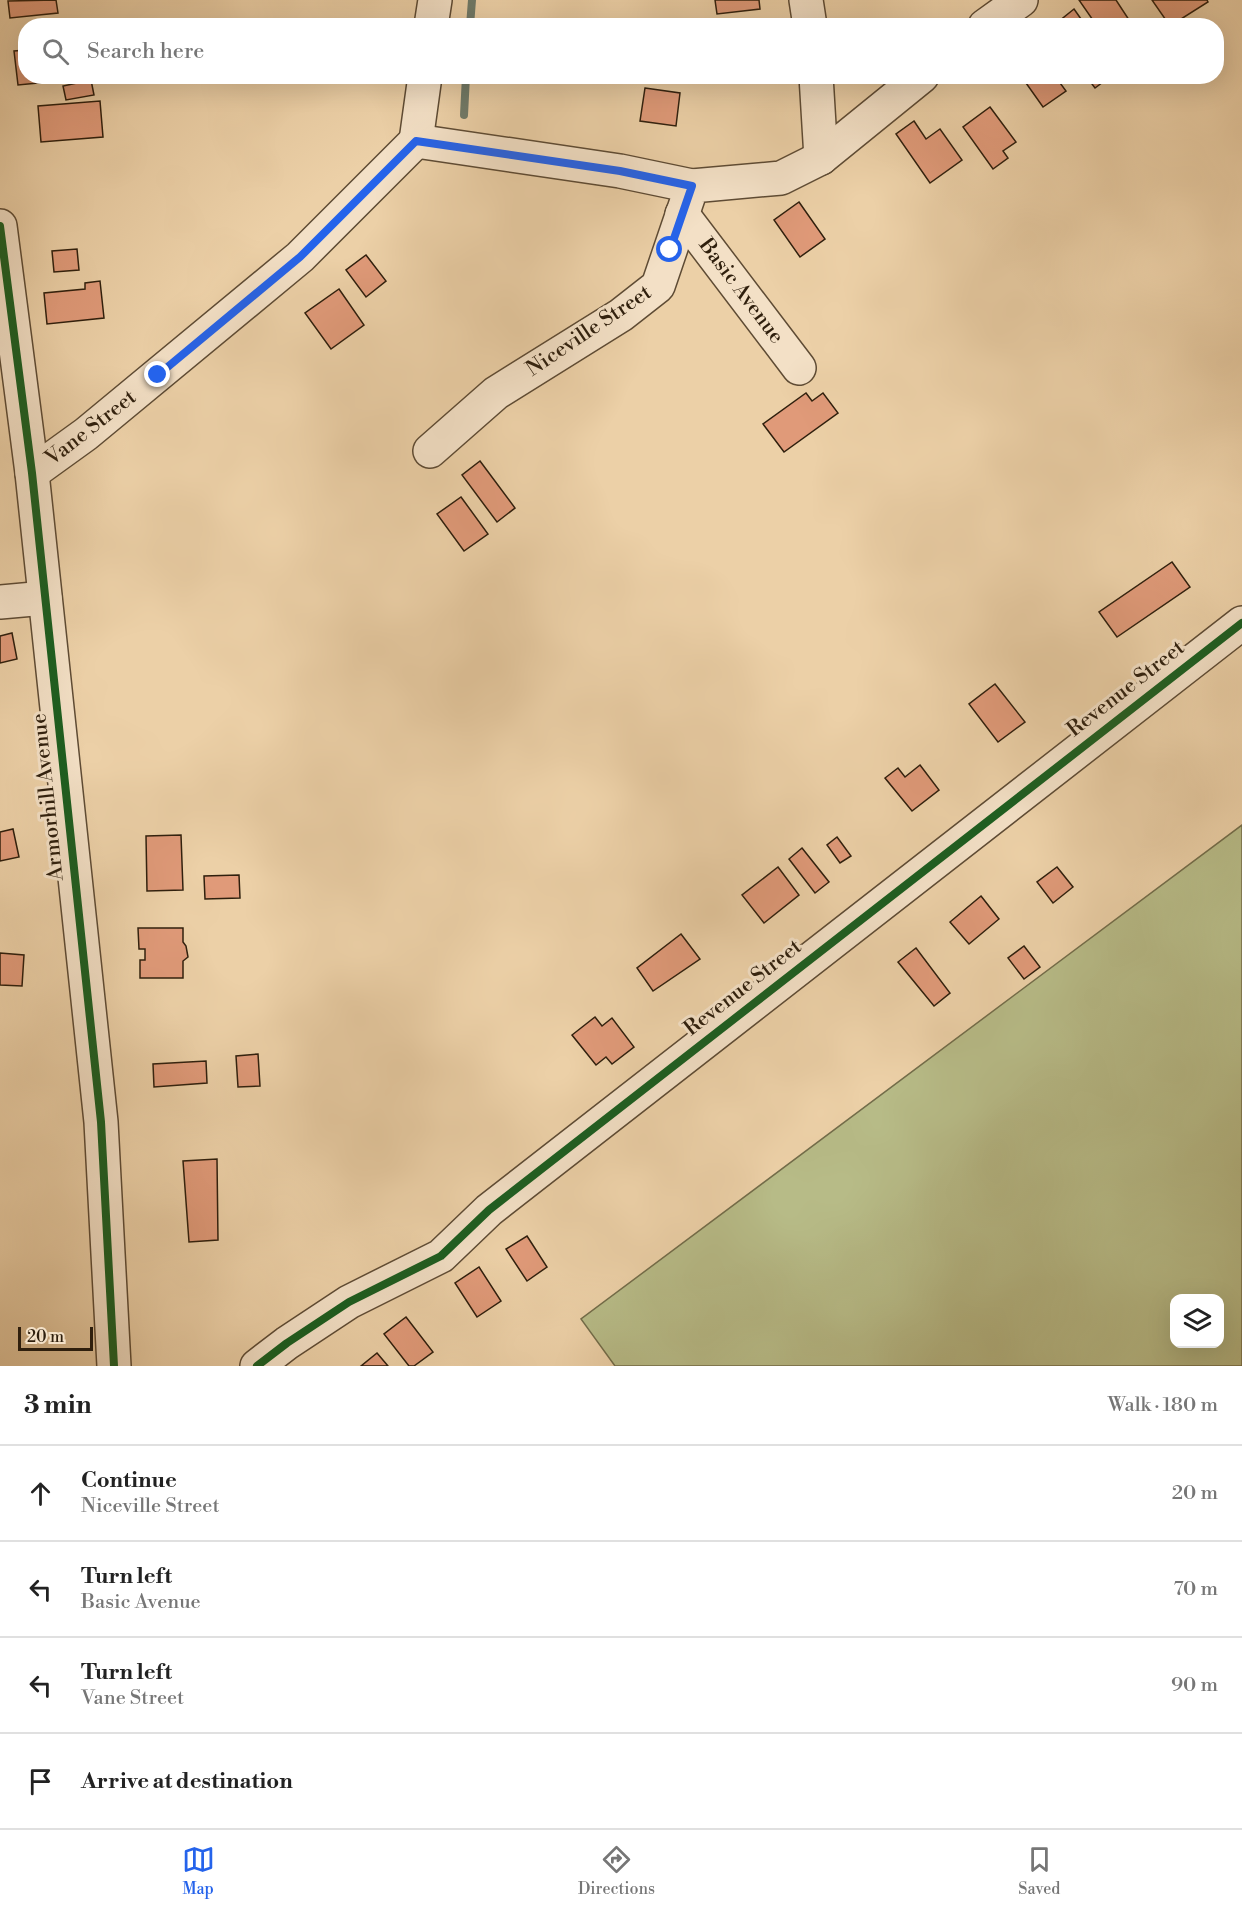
<!DOCTYPE html>
<meta charset="utf-8">
<style>
:root{--surface:#fff;--page:#f6f6f6;--text:#222;--muted:#767676;--line:#e0e0e0;--accent:#2563eb}
body{margin:0;font-family:"Libre Bodoni",serif;background:var(--page);color:var(--text)}
.controls{position:absolute;right:18px;bottom:18px;display:grid;overflow:hidden;border-radius:12px;box-shadow:0 6px 24px #0002}
.controls button{width:54px;height:54px;display:grid;place-items:center;padding:0;border:0;border-bottom:2px solid var(--line);background:var(--surface);color:var(--text);font:30px sans-serif}
.scale{position:absolute;left:18px;bottom:15px;width:75px;box-sizing:border-box;padding-left:6px;border:3px solid #2f1f0d;border-top:0;font-size:16px;line-height:21px;white-space:nowrap;color:#2f1f0d;-webkit-text-stroke:4px #f3e0c6;paint-order:stroke}
.stop{position:absolute;width:18px;height:18px;margin:-14px;border:4px solid #2563eb;border-radius:50%;background:#fff}
.stop.end{background:#2563eb;border-color:#fff;box-shadow:0 2px 6px #0008}
.list{margin:0;padding:0;list-style:none}
h2{display:flex;justify-content:space-between;align-items:center;height:78px;margin:0;padding:0 24px;font-size:26px}
h2 small{font-size:20px;font-weight:400;color:var(--muted)}
.list li{display:grid;grid-template-columns:39px 1fr auto;gap:18px;align-items:center;box-sizing:border-box;height:96px;padding:0 24px;border-top:2px solid var(--line)}
.list b{display:block;font-size:22px;white-space:nowrap}
.list p{margin:0;font-size:20px;white-space:nowrap;color:var(--muted)}
.list em{font-size:20px;font-style:normal;color:var(--muted)}
.icon{flex:none;width:33px;height:33px;fill:none;stroke:currentColor;stroke-width:2;stroke-linecap:round;stroke-linejoin:round}
.map{position:relative;flex:none;width:1242px;height:1366px;overflow:hidden}
.search{position:absolute;background:var(--surface);box-shadow:0 6px 24px #0002;left:18px;right:18px;top:18px;height:66px;display:flex;align-items:center;gap:15px;box-sizing:border-box;padding:0 21px;border-radius:24px;color:var(--muted);font-size:22px}
.sheet{height:462px;background:var(--surface)}
nav{display:flex;justify-content:space-around;align-items:center;box-sizing:border-box;height:84px;border-top:2px solid var(--line);background:var(--surface);font-size:16px;color:var(--muted)}
nav a{display:grid;justify-items:center;gap:3px}
nav .on{color:var(--accent)}
.map>svg:first-child{display:block}
</style>
<div class="map">
<svg width="1242" height="1366" viewBox="0 0 1242 1366">
<rect width="100%" height="100%" fill="#ecd0a7"/>
<filter id="stains"><feTurbulence type="fractalNoise" baseFrequency=".00333" numOctaves="4"/><feColorMatrix values="0 0 0 0 .2 0 0 0 0 .09 0 0 0 0 .02 0 0 0 .5 -.17"/></filter>
<radialGradient id="worn" r=".72"><stop offset=".6" stop-color="#630" stop-opacity="0"/><stop offset="1" stop-color="#630" stop-opacity=".3"/></radialGradient>
<path fill="#b7bb87" stroke="#736d4a" stroke-width="1.5" fill-rule="evenodd" d="M 1242,825 L 1242,1366 L 615,1366 L 581,1319 ZM 1174,1298 L 1220,1298 L 1220,1344 L 1174,1344 Z"/>
<g fill="none" stroke-linecap="round" stroke-linejoin="round">
<g stroke="#6f7a69" stroke-width="8">
<polyline points="470,26 472,0"/>
<polyline points="464,115 466,76"/>
</g>
</g>
<g fill="#e09a79" stroke="#2f1f0d" stroke-width="1.5">
<polygon points="56,0 58,13 10,18 8,1"/>
<polygon points="715,0 759,0 760,9 717,14"/>
<polygon points="1079,0 1116,0 1133,26 1097,26"/>
<polygon points="1152,0 1207,0 1208,2 1170,26"/>
<polygon points="1074,9 1086,26 1061,26 1058,22"/>
<polygon points="26,50 26,76 69,76 69,80 18,85 14,51"/>
<polygon points="1021,76 1055,76 1066,91 1043,107"/>
<polygon points="1086,76 1111,76 1095,88"/>
<polygon points="91,80 94,95 66,100 63,86"/>
<polygon points="645,88 680,93 676,126 640,121"/>
<polygon points="100,101 103,137 41,142 38,106"/>
<polygon points="990,107 1016,142 1003,151 1008,158 993,169 963,127"/>
<polygon points="914,121 926,139 940,129 962,160 930,183 896,134"/>
<polygon points="799,202 825,239 800,257 774,220"/>
<polygon points="77,249 79,270 54,272 52,251"/>
<polygon points="366,255 386,281 366,297 346,270"/>
<polygon points="100,281 104,318 47,324 44,293 85,289 85,283"/>
<polygon points="339,289 364,325 331,349 305,313"/>
<polygon points="806,393 812,401 823,393 838,413 784,452 763,424"/>
<polygon points="480,461 515,508 497,522 462,475"/>
<polygon points="461,497 488,534 464,551 437,514"/>
<polygon points="1172,562 1190,587 1117,637 1099,612"/>
<polygon points="12,633 17,659 0,663 0,636"/>
<polygon points="995,684 1025,722 998,742 969,704"/>
<polygon points="920,765 939,790 912,811 885,778 898,768 905,777"/>
<polygon points="13,829 19,857 0,861 0,832"/>
<polygon points="181,835 183,890 147,891 146,836"/>
<polygon points="837,837 851,856 840,863 827,845"/>
<polygon points="802,848 829,882 815,893 789,859"/>
<polygon points="778,867 799,895 764,923 742,895"/>
<polygon points="1057,867 1073,887 1053,903 1037,882"/>
<polygon points="239,875 240,898 205,899 204,876"/>
<polygon points="981,896 999,919 969,944 950,922"/>
<polygon points="138,928 183,928 183,942 186,946 188,957 183,961 183,978 140,978 140,960 145,960 145,949 139,949"/>
<polygon points="681,934 700,959 653,991 637,968"/>
<polygon points="1024,946 1040,967 1024,979 1008,958"/>
<polygon points="916,948 950,993 934,1006 898,962"/>
<polygon points="0,953 24,955 22,986 0,985"/>
<polygon points="595,1017 602,1026 612,1018 634,1047 612,1064 606,1057 596,1065 572,1035"/>
<polygon points="258,1054 260,1086 238,1087 236,1056"/>
<polygon points="206,1061 207,1083 154,1087 153,1064"/>
<polygon points="217,1159 218,1240 189,1242 183,1161"/>
<polygon points="527,1236 547,1267 527,1281 506,1249"/>
<polygon points="479,1267 501,1301 477,1317 455,1283"/>
<polygon points="406,1317 433,1352 414,1366 409,1366 384,1334"/>
<polygon points="377,1353 388,1366 361,1366"/>
</g>
<g fill="none" stroke-linecap="round" stroke-linejoin="round">
<g stroke="#5e4b34" stroke-width="36">
<g id="minor">
<polyline points="806,0 810,26"/>
<polyline points="431,26 435,0"/>
<polyline points="985,26 1021,0"/>
<polyline points="816,76 821,158"/>
<polyline points="416,141 620,171 692,186"/>
<polyline points="416,141 425,76"/>
<polyline points="682,214 799,368"/>
<polyline points="0,226 32,473 101,1122 114,1366"/>
<polyline points="430,451 496,393 621,315 658,286 692,186 781,178 821,158 922,76"/>
<polyline points="32,473 86,434 300,257 416,141"/>
<polyline points="0,602 45,598"/>
<polyline points="257,1366 287,1343 349,1302 441,1256 489,1210 1242,623"/>
</g>
</g>
<use href="#minor" stroke="#f3e0c6" stroke-width="33"/>
<g stroke="#f3e0c6" stroke-width="11">
<g id="cycleway">
<polyline points="0,226 32,473 101,1122 114,1366"/>
<polyline points="257,1366 287,1343 349,1302 441,1256 489,1210 1242,623"/>
</g>
</g>
<use href="#cycleway" stroke="#1b5e20" stroke-width="8"/>
</g>
<g fill="none" stroke-linecap="round" stroke-linejoin="round">
<polyline stroke="#2563eb" stroke-width="8" points="158,375 300,257 416,141 620,171 692,186 670,250"/>
</g>
<g text-anchor="middle" dominant-baseline="central" stroke-width="6" stroke-linejoin="round" paint-order="stroke">
<g font-size="21" fill="#2f1f0d" stroke="#f3e0c6">
<text transform="translate(741 291) rotate(53)">Basic Avenue</text>
<text transform="translate(589 331) rotate(-34)">Niceville Street</text>
<text transform="translate(91 428) rotate(-38)">Vane Street</text>
<text transform="translate(1126 689) rotate(-38)">Revenue Street</text>
<text transform="translate(48 797) rotate(-96)">Armorhill Avenue</text>
<text transform="translate(743 988) rotate(-38)">Revenue Street</text>
</g>
</g>
<rect width="100%" height="100%" filter="url(#stains)"/>
<rect width="100%" height="100%" fill="url(#worn)"/>
</svg>
<div class="controls">
<button><svg class="icon" aria-label="layers" viewBox="0 0 24 24"><path d="M12 4l9 5-9 5-9-5zM3 14l9 5 9-5"/></svg></button>
</div>
<div class="scale">20 m</div>
<div class="stop" style="left:670px;top:250px"></div>
<div class="stop end" style="left:158px;top:375px"></div>
<div class="search"><svg class="icon" aria-label="search" viewBox="0 0 24 24"><circle cx="10" cy="10" r="6"/><path d="M15 15l6 6"/></svg>Search here</div>
</div>
<section class="sheet">
<h2>3 min<small>Walk · 180 m</small></h2>
<ul class="list">
<li><svg class="icon" aria-label="ahead" viewBox="0 0 24 24"><path d="M12 20V5M6 11l6-6 6 6"/></svg><div><b>Continue</b><p>Niceville Street</p></div><em>20 m</em></li>
<li><svg class="icon" aria-label="left" viewBox="0 0 24 24"><path d="M17 20v-9H6M10 6l-5 5 5 5"/></svg><div><b>Turn left</b><p>Basic Avenue</p></div><em>70 m</em></li>
<li><svg class="icon" aria-label="left" viewBox="0 0 24 24"><path d="M17 20v-9H6M10 6l-5 5 5 5"/></svg><div><b>Turn left</b><p>Vane Street</p></div><em>90 m</em></li>
<li><svg class="icon" aria-label="arrive" viewBox="0 0 24 24"><path d="M6 21V4h12l-3 4 3 4H6"/></svg><div><b>Arrive at destination</b></div></li>
</ul>
</section>
<nav>
<a class="on"><svg class="icon" aria-label="map" viewBox="0 0 24 24"><path d="M3 6l6-2 6 2 6-2v14l-6 2-6-2-6 2zM9 4v14M15 6v14"/></svg>Map</a>
<a><svg class="icon" aria-label="directions" viewBox="0 0 24 24"><path d="M12 3l9 9-9 9-9-9zM9 14v-3h6M13 9l2 2-2 2"/></svg>Directions</a>
<a><svg class="icon" aria-label="saved" viewBox="0 0 24 24"><path d="M7 4h10v16l-5-4-5 4z"/></svg>Saved</a>
</nav>
